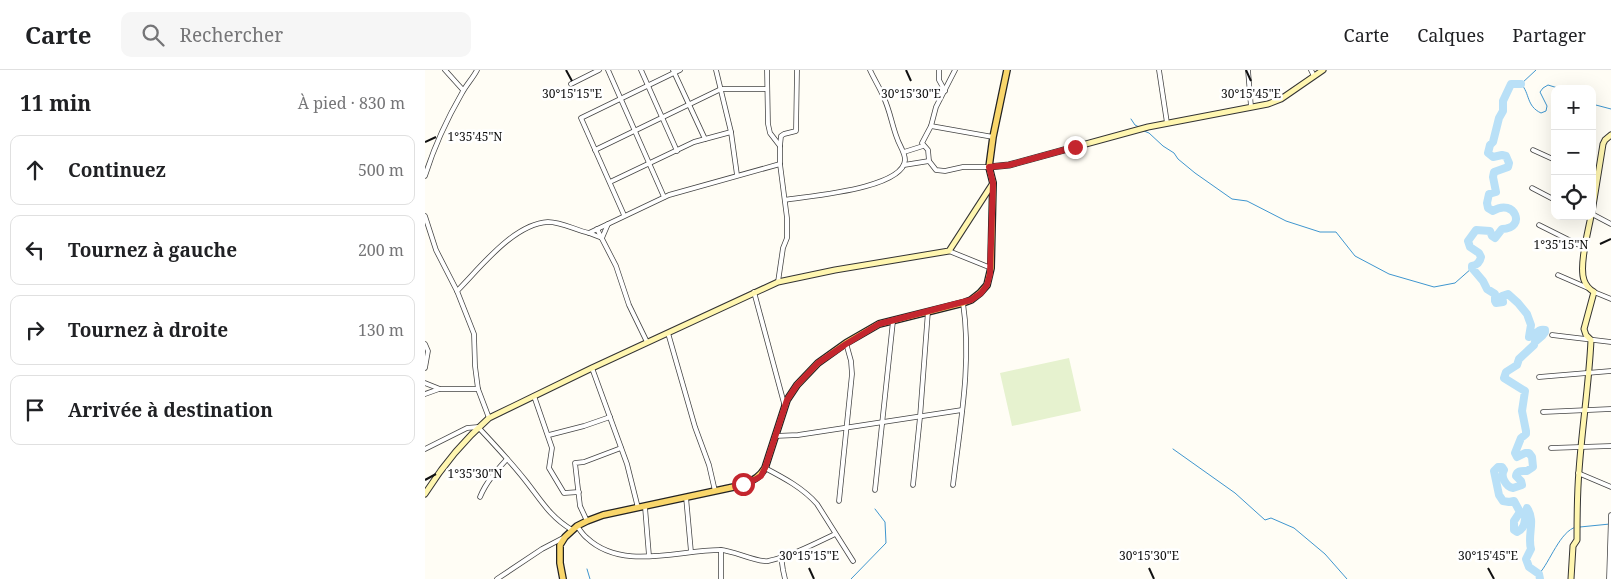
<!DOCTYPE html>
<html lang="fr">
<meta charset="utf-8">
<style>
:root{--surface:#fff;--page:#f6f6f6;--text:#202124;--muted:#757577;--line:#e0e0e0}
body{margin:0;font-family:"Noto Serif",serif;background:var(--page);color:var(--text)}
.controls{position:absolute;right:15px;top:15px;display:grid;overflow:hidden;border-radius:10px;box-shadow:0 5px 20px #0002}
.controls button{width:45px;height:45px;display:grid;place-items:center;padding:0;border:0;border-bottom:1px solid var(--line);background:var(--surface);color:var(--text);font:25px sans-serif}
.stop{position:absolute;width:15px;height:15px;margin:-11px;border:4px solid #c4262e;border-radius:50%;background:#fff}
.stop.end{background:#c4262e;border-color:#fff;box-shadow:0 1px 5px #0008}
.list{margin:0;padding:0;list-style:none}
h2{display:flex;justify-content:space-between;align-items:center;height:65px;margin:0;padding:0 20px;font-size:21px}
h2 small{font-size:16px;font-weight:400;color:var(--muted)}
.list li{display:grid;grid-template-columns:32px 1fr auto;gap:15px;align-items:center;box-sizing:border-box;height:70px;margin:0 10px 10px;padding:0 10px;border:1px solid var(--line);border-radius:10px}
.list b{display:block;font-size:19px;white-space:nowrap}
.list em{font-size:16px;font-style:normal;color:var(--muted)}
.icon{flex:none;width:28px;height:28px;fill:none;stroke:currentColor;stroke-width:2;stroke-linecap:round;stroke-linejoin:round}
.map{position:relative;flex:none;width:1186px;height:509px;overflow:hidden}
header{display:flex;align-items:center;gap:30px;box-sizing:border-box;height:70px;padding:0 25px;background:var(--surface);border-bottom:1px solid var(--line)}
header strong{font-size:24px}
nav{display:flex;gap:28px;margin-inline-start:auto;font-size:18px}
.search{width:350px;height:45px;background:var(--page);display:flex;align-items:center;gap:12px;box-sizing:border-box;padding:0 18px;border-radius:10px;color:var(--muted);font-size:19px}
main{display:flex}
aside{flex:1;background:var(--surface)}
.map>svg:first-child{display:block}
</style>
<header>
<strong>Carte</strong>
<div class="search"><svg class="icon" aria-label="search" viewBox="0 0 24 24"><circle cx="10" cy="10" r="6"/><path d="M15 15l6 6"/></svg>Rechercher</div>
<nav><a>Carte</a><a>Calques</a><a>Partager</a></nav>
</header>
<main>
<aside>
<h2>11 min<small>À pied · 830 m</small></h2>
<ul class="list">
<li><svg class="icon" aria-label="ahead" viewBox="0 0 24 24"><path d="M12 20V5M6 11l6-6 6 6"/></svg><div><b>Continuez</b></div><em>500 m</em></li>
<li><svg class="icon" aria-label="left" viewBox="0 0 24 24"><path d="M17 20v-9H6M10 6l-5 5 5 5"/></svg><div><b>Tournez à gauche</b></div><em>200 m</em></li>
<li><svg class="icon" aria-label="right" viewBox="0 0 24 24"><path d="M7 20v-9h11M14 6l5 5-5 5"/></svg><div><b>Tournez à droite</b></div><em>130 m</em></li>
<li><svg class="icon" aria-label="arrive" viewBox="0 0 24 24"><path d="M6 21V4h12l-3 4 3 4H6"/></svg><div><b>Arrivée à destination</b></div></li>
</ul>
</aside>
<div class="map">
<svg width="1186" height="509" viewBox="0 0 1186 509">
<rect width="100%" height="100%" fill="#fffdf5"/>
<polygon fill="#e6f2cf" points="644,288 656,341 587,356 575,303"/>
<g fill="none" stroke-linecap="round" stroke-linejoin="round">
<g stroke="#3f96cf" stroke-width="1">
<path d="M 1111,0 L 1096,14 C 1105,23 1101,36 1116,43 L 1121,41 L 1122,36 L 1115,22 L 1118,18 L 1123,15 L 1136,19"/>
<polyline points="1167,34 1186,39"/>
<polyline points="706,49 710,55 714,57"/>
<polyline points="719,61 724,63 738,76 749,83 753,89 770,103 807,129 822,131 861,151 895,162 911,162 930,186 964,204 1009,217 1030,213 1047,198"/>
<polyline points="748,379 810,423 840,450 846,448 869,458 900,484 922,509"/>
<polyline points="1155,457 1185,454"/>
<polyline points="162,499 165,509"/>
<path d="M 1114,504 C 1125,492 1135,461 1151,457"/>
<polyline points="426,509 461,473 460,452 450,439"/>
</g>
<path stroke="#b9e0f7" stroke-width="8" d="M 1096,14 L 1086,14 L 1078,31 L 1078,41 L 1074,48 L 1068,72 L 1065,75 L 1063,83 L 1068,87 L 1077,85 L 1081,86 L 1084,93 L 1083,97 L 1069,102 L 1068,107 L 1071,122 L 1064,124 L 1062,133 L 1063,138 L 1068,141 C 1090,127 1102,159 1077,159 L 1070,168 L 1067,166 L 1065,161 L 1051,160 L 1043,171 L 1045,177 L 1054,183 L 1056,187 C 1055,192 1052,195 1047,196 L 1047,198 L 1058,211 L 1062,219 L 1070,224 L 1070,231 L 1071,233 L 1078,232 L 1077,226 L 1083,224 L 1093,233 L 1102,244 L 1106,255 L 1104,267 L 1110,265 C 1112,261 1116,259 1120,260 L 1120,262 L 1117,266 L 1110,272 L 1109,275 L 1094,289 L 1092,295 L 1081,302 L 1079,308 L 1100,321 L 1097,341 L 1101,361 L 1101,364 L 1096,368 L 1090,383 L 1092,387 L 1100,383 L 1104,383 L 1107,387 L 1108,397 L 1102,401 C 1097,401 1092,400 1091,406 L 1096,411 L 1097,415 L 1088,418 C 1081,417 1075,406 1079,400 L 1077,397 L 1073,397 L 1069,401 L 1074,425 L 1078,431 L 1084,432 L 1089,431 L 1095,442 L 1089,451 L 1089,460 L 1092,462 C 1102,458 1099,447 1102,438 C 1111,451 1102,465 1106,479 L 1101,489 L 1104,497 L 1114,504 L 1115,509"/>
<g stroke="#444" stroke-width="5.5">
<g id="street">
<polyline points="20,0 38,20"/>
<polyline points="183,0 239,127"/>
<polyline points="216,0 252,81"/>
<polyline points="248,0 280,69"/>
<polyline points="291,0 306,62 312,105"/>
<polyline points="342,0 343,54 345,63 355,76 355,94 362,148 362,168 358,178 353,212"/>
<polyline points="514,0 514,10 520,21"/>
<polyline points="530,0 511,37 506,56 497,73 503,80 504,91 511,100 520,101 538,97 564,97"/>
<polyline points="734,0 742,53"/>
<polyline points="823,0 826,37"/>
<polyline points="886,0 889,6"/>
<polyline points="146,14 174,0"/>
<polyline points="506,56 568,67"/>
<polyline points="355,76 356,66 359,64 371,61 372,0"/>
<polyline points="170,80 296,19 341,19"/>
<polyline points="1108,80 1130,90"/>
<polyline points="479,82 498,76"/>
<polyline points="479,95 504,91"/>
<path d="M 0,106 C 9,77 22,49 37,23 C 41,15 48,8 52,0"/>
<polyline points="185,112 269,72 306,62"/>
<polyline points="1107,118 1130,130"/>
<path d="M 360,130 C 383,126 478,119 480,90 C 480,82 474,75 472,68 C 467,55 465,41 459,28 C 455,18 449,9 445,0"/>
<polyline points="1167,144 1186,154"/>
<polyline points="199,145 156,48 255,0"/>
<polyline points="0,146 11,180 32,221 49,264 50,296 53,319 64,348"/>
<polyline points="1114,155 1160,178"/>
<polyline points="172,159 191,196 204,235 222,272"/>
<polyline points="164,163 177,168 183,154"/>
<polyline points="524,181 566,198"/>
<polyline points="1133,205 1163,218"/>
<path d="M 32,221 C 55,198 88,154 123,152 C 137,152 150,160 164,163 L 244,125 L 355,94"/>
<polyline points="329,222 360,337"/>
<polyline points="1169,222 1186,229"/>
<polyline points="243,263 270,357 284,395 290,421"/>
<polyline points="1127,265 1186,272"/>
<polyline points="0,274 3,281 0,298"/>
<polyline points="167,298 202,394 213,438"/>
<polyline points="1114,307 1186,301"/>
<polyline points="0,313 15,319 53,319"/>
<polyline points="0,324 14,319"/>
<polyline points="109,326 127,378 124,398 139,423 154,422"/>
<polyline points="1118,342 1186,339"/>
<polyline points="124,365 159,356 185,347"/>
<polyline points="350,366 373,365 537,340"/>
<polyline points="1126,378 1186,376"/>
<path d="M 0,379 L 42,358 L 53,357 C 69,374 85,391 100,410 C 116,430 124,446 147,460"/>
<path d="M 340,398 C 359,408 378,418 392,434 L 428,491"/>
<polyline points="1153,403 1186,417"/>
<polyline points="488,415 495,347 503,241"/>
<path d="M 528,415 C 535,355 547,293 538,233"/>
<polyline points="450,420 468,251"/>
<path d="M 55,427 C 61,412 72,400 82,389"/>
<polyline points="261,427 266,482"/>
<polyline points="414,431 427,304 426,291 421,273"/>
<polyline points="220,437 224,486"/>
<polyline points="162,451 155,436 150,393 159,392 196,378"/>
<path d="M 152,456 C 155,460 158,465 162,468 C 197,501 253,480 295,480 C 308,480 332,493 343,491 C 366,486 389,474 410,464"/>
<polyline points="356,486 358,500 360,509"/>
<polyline points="72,509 117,479 140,467"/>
<polyline points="296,509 296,480"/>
<polyline points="1184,509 1186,445"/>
</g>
</g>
<g stroke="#333" stroke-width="7">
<g id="secondary">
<polyline points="564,97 584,95 723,57 843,34 856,29 898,0"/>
<polyline points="1167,142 1178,74 1180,70 1186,65"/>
<path d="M 0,424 C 18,395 39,370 64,348 L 167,298 L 353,212 L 410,200 L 524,181 L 568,113"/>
<path d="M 1146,509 L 1148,476 L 1152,470 C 1152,447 1152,424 1154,401 C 1157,357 1164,314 1166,270 L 1161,265 L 1159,259 L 1169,222 C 1164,219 1161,216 1159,210 C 1154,196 1163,162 1166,146"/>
</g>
</g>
<g stroke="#222" stroke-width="8">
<path id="primary" d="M 138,509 L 135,493 L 135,475 L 140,467 L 152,456 L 162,451 L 178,445 L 318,415 C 328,410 334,408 340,398 L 362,330 L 372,315 L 393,293 L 421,273 L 454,254 L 538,233 L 546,230 L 555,223 L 562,215 L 566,198 L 568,113 L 564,97 L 568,67 L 582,0"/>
</g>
<use href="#street" stroke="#fff" stroke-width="4"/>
<use href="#secondary" stroke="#fff6b0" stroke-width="5"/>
<use href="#primary" stroke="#f9d66b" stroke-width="5.5"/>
</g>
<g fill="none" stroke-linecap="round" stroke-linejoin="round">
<polyline stroke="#c4262e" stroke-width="6" points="318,414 331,409 336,406 340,398 362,330 372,315 393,293 421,274 454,254 538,232 546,230 556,223 562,215 565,204 568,113 564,97 584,95 650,77"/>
</g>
<path fill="none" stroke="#111" stroke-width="2" d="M 141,0 L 147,11M 481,0 L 486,11M 821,0 L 826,11M 0,72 L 11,67M 1175,174 L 1186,169M 0,410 L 11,404M 384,498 L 389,509M 724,498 L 729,509M 1063,498 L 1069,509"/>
<g font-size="12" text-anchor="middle" fill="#111" stroke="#fff" stroke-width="5" stroke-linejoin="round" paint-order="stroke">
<text x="147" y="28">30°15'15"E</text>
<text x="486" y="28">30°15'30"E</text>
<text x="826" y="28">30°15'45"E</text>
<text x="50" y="71">1°35'45"N</text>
<text x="1136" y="179">1°35'15"N</text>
<text x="50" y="408">1°35'30"N</text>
<text x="384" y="490">30°15'15"E</text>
<text x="724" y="490">30°15'30"E</text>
<text x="1063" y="490">30°15'45"E</text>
</g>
</svg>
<div class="controls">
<button>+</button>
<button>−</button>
<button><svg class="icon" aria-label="locate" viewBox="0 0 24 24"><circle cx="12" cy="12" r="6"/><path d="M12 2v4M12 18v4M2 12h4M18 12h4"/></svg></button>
</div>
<div class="stop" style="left:318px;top:414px"></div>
<div class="stop end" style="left:650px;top:77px"></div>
</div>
</main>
